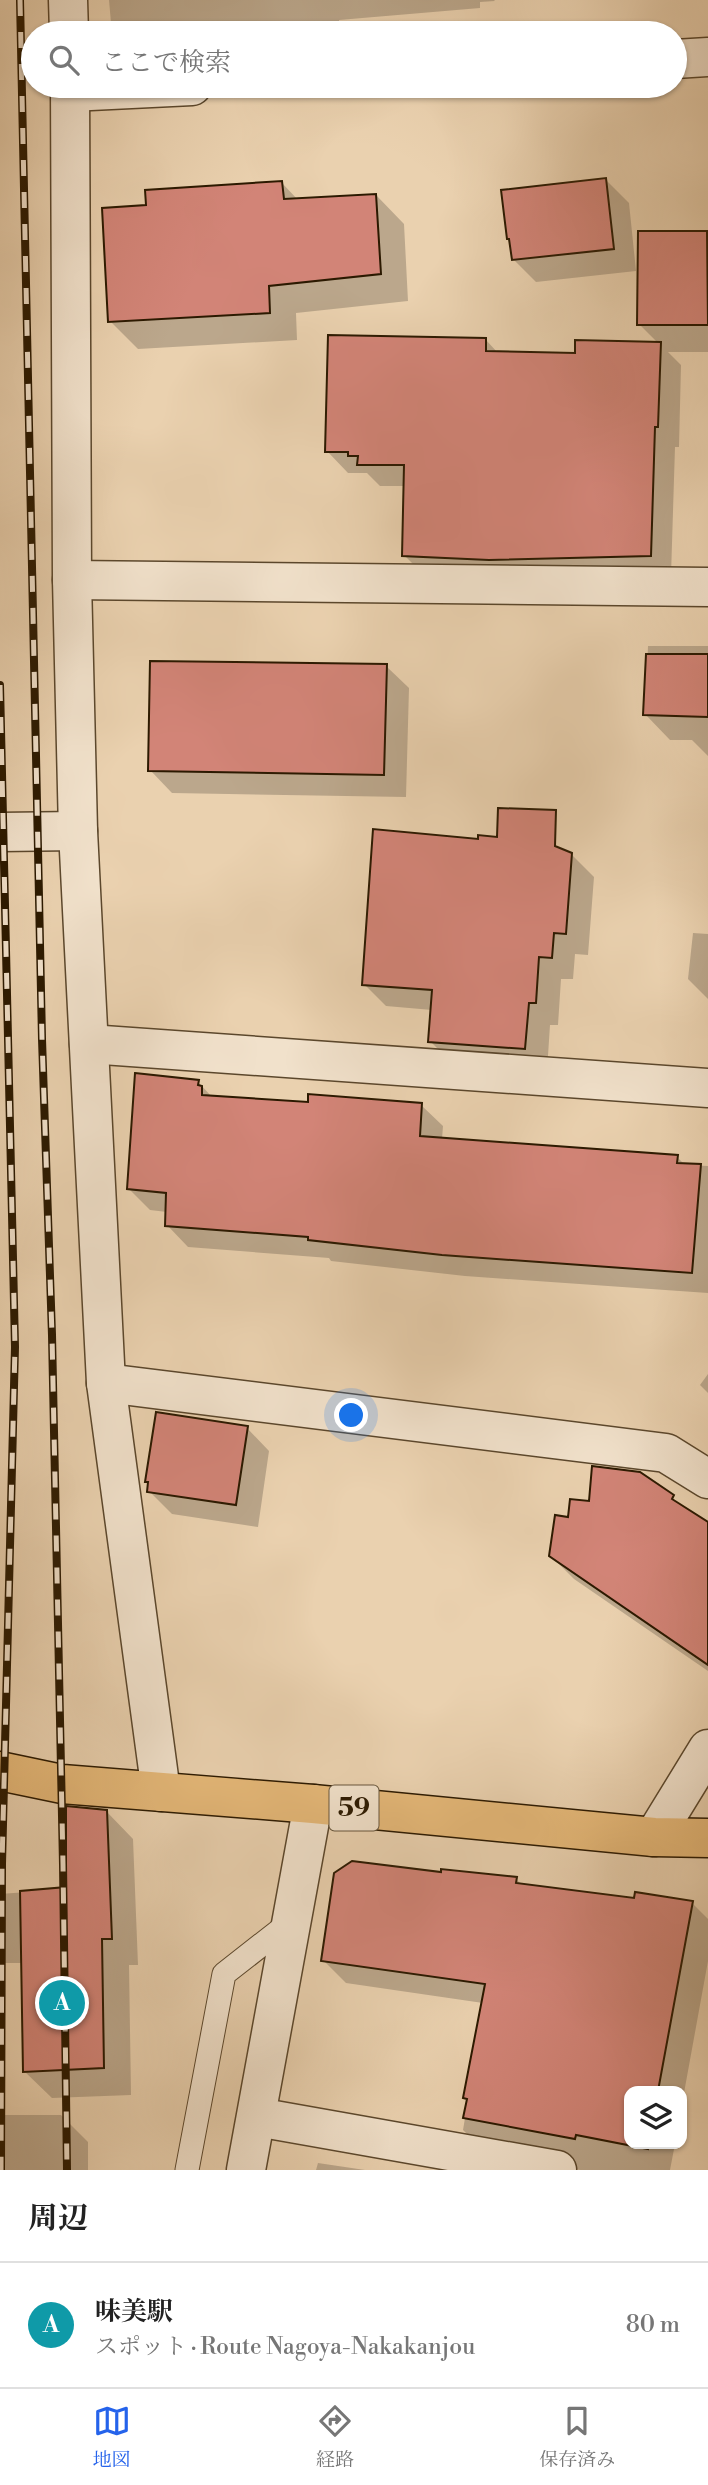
<!DOCTYPE html>
<html lang="ja">
<meta charset="utf-8">
<style>
:root{--surface:#fff;--page:#f6f6f6;--text:#222;--muted:#767676;--line:#e0e0e0;--accent:#2563eb}
body{margin:0;font-family:"Libre Bodoni","Noto Serif JP",serif;background:var(--page);color:var(--text)}
.controls{position:absolute;right:21px;bottom:21px;display:grid;overflow:hidden;border-radius:14px;box-shadow:0 2px 5px #0004}
.controls button{width:63px;height:63px;display:grid;place-items:center;padding:0;border:0;border-bottom:2px solid var(--line);background:var(--surface);color:var(--text);font:35px sans-serif}
.you{position:absolute;left:352px;top:1416px;width:24px;height:24px;margin:-18px;border:5px solid #fff;border-radius:50%;background:#1a73e8;box-shadow:0 0 0 10px #1a73e833}
.badge{display:grid;place-items:center;width:46px;height:46px;border-radius:50%;background:var(--accent);color:#fff;font-size:23px;font-weight:700}
.pin{position:absolute;translate:-50% -50%;border:4px solid #fff;box-shadow:0 2px 7px #0006}
.list{margin:0;padding:0;list-style:none}
h2{display:flex;justify-content:space-between;align-items:center;height:91px;margin:0;padding:0 28px;font-size:30px}
h2 small{font-size:23px;font-weight:400;color:var(--muted)}
.list li{display:grid;grid-template-columns:46px 1fr auto;gap:21px;align-items:center;box-sizing:border-box;height:126px;padding:0 28px;border-top:2px solid var(--line)}
.list b{display:block;font-size:26px;white-space:nowrap}
.list p{margin:0;font-size:23px;white-space:nowrap;color:var(--muted)}
.list em{font-size:23px;font-style:normal;color:var(--muted)}
.icon{flex:none;width:38px;height:38px;fill:none;stroke:currentColor;stroke-width:2;stroke-linecap:round;stroke-linejoin:round}
.map{position:relative;flex:none;width:708px;height:2170px;overflow:hidden}
.search{position:absolute;background:var(--surface);box-shadow:0 2px 5px #0004;left:21px;right:21px;top:21px;height:77px;display:flex;align-items:center;gap:18px;box-sizing:border-box;padding:0 24px;border-radius:38px;color:var(--muted);font-size:26px}
.sheet{height:217px;background:var(--surface)}
nav{display:flex;justify-content:space-around;align-items:center;box-sizing:border-box;height:98px;border-top:2px solid var(--line);background:var(--surface);font-size:19px;color:var(--muted)}
nav a{display:grid;justify-items:center;gap:4px}
nav .on{color:var(--accent)}
.map>svg:first-child{display:block}
</style>
<div class="map">
<svg width="708" height="2170" viewBox="0 0 708 2170">
<rect width="100%" height="100%" fill="#ead1af"/>
<filter id="stains"><feTurbulence type="fractalNoise" baseFrequency=".00286" numOctaves="4"/><feColorMatrix values="0 0 0 0 .2 0 0 0 0 .09 0 0 0 0 .02 0 0 0 .5 -.17"/></filter>
<radialGradient id="worn" r=".72"><stop offset=".6" stop-color="#630" stop-opacity="0"/><stop offset="1" stop-color="#630" stop-opacity=".3"/></radialGradient>
<g fill="#0003">
<polygon points="109,0 494,0 495,1 480,2 480,8 339,20 340,33 121,33 111,23"/>
<polygon points="606,180 629,203 636,271 536,282 513,259"/>
<polygon points="282,183 298,200 376,195 404,224 408,301 296,313 297,340 138,349 110,321 147,207"/>
<polygon points="640,233 708,233 708,352 668,352 681,365 679,447 675,447 671,576 426,577 404,555 405,486 380,486 367,473 348,473 327,451 486,340 498,353 576,355 659,344 639,324"/>
<polygon points="648,646 708,646 708,756 692,740 670,740 645,714"/>
<polygon points="386,666 409,688 406,797 172,793 150,770"/>
<polygon points="480,841 554,844 559,849 571,854 594,877 588,955 575,954 573,979 561,979 558,1025 550,1025 547,1071 452,1063 430,1041 432,1010 386,1006 364,984"/>
<polygon points="693,933 708,934 708,999 688,979"/>
<polygon points="198,1082 213,1098 310,1104 421,1105 443,1126 442,1139 677,1157 685,1165 708,1166 708,1293 465,1276 331,1261 329,1258 188,1247 167,1225 167,1212 150,1210 128,1188"/>
<polygon points="708,1374 708,1393 700,1385"/>
<polygon points="247,1428 269,1451 258,1527 172,1514 149,1491 149,1484 147,1481"/>
<polygon points="665,1491 681,1507 708,1525 708,1671 574,1579 551,1556 569,1519 590,1503"/>
<polygon points="106,1811 133,1839 138,1965 129,1965 131,2095 52,2098 24,2071 23,1963 0,1963 0,1894 68,1889"/>
<polygon points="443,1874 516,1879 523,1886 635,1900 692,1903 708,1919 708,1961 682,2104 682,2091 629,2091 629,2144 675,2144 670,2170 580,2170 486,2153 463,2130 468,2100 465,2097 483,2003 346,1983 323,1960"/>
<polygon points="0,2115 61,2115 88,2142 88,2170 0,2170"/>
<polygon points="318,2163 365,2170 316,2170"/>
</g>
<g fill="#d28477" stroke="#2b1900" stroke-width="2">
<polygon points="606,178 614,249 512,260 509,239 507,239 501,190"/>
<polygon points="282,181 284,199 376,194 381,274 269,286 270,313 108,322 102,208 146,205 145,190"/>
<polygon points="638,231 707,231 708,325 637,325"/>
<polygon points="328,335 486,338 486,351 575,353 575,340 661,342 658,427 655,427 651,556 489,560 402,556 404,465 357,465 358,456 348,456 348,452 325,452"/>
<polygon points="646,654 708,654 708,717 643,715"/>
<polygon points="150,661 387,664 384,775 148,771"/>
<polygon points="498,808 556,810 555,846 572,853 566,934 554,933 552,958 539,957 536,1003 529,1003 525,1049 428,1042 432,990 362,985 373,829 478,839 478,835 497,837"/>
<polygon points="135,1073 199,1080 198,1085 202,1086 202,1095 308,1102 308,1094 422,1103 420,1136 678,1155 677,1163 701,1164 692,1273 442,1255 308,1240 308,1237 165,1226 166,1193 127,1189"/>
<polygon points="156,1412 248,1426 236,1505 147,1492 148,1482 145,1482"/>
<polygon points="592,1466 640,1472 674,1495 672,1499 708,1522 708,1665 549,1556 555,1515 568,1517 570,1499 589,1501"/>
<polygon points="66,1806 107,1810 112,1939 102,1939 104,2068 23,2072 20,1891 66,1887"/>
<polygon points="352,1861 441,1872 441,1869 517,1877 516,1883 634,1898 635,1892 693,1901 658,2091 629,2091 629,2144 649,2144 648,2149 576,2135 575,2139 463,2118 467,2099 463,2098 485,1984 321,1961 334,1873"/>
</g>
<g fill="none" stroke-linecap="round" stroke-linejoin="round">
<g stroke="#5b472c" stroke-width="25">
<polyline id="service" points="187,2170 224,1974 293,1920"/>
</g>
<g stroke="#5b472c" stroke-width="41">
<g id="minor">
<polyline points="68,0 69,33"/>
<polyline points="675,59 708,57"/>
<polyline points="70,86 72,580 78,831 106,1383 161,1792"/>
<polyline points="70,92 192,86"/>
<polyline points="72,580 708,587"/>
<polyline points="0,832 78,831"/>
<polyline points="89,1044 708,1088"/>
<polyline points="106,1383 666,1453 708,1479"/>
<polyline points="257,2117 557,2170"/>
<polyline points="246,2170 313,1804"/>
</g>
</g>
<g stroke="#5b472c" stroke-width="41">
<polyline id="tertiary" points="654,1837 708,1749"/>
</g>
<g stroke="#2b1900" stroke-width="41">
<polyline id="primary" points="0,1771 62,1784 313,1804 654,1837 708,1838"/>
</g>
<use href="#service" stroke="#f1e1cb" stroke-width="23"/>
<use href="#minor" stroke="#f1e1cb" stroke-width="38"/>
<use href="#tertiary" stroke="#f1e1cb" stroke-width="38"/>
<use href="#primary" stroke="#e5b878" stroke-width="38"/>
<g stroke="#2b1900" stroke-width="8">
<g id="rail">
<polyline points="20,0 42,1039 52,1335 63,1864 67,2170"/>
<polyline points="0,685 15,1347 2,1864 1,2170"/>
</g>
</g>
<use href="#rail" stroke="#f1e1cb" stroke-width="5" stroke-dasharray="16" stroke-linecap="butt"/>
</g>
<g text-anchor="middle" dominant-baseline="central" stroke-width="5" stroke-linejoin="round" paint-order="stroke">
<rect fill="#f1e1cb" stroke="#66553d" stroke-width="2" x="329.5" y="1785.5" width="49" height="45" rx="5"/>
<g font-size="26" font-weight="bold" fill="#2b1900">
<text x="354" y="1808">59</text>
</g>
</g>
<rect width="100%" height="100%" filter="url(#stains)"/>
<rect width="100%" height="100%" fill="url(#worn)"/>
</svg>
<div class="controls">
<button><svg class="icon" aria-label="layers" viewBox="0 0 24 24"><path d="M12 4l9 5-9 5-9-5zM3 14l9 5 9-5"/></svg></button>
</div>
<div class="you"></div>
<div class="pin badge" style="left:62px;top:2003px;background:#0f9aa8">A</div>
<div class="search"><svg class="icon" aria-label="search" viewBox="0 0 24 24"><circle cx="10" cy="10" r="6"/><path d="M15 15l6 6"/></svg>ここで検索</div>
</div>
<section class="sheet">
<h2>周辺<small></small></h2>
<ul class="list">
<li><span class="badge" style="background:#0f9aa8">A</span><div><b>味美駅</b><p>スポット · Route Nagoya-Nakakanjou</p></div><em>80 m</em></li>
</ul>
</section>
<nav>
<a class="on"><svg class="icon" aria-label="map" viewBox="0 0 24 24"><path d="M3 6l6-2 6 2 6-2v14l-6 2-6-2-6 2zM9 4v14M15 6v14"/></svg>地図</a>
<a><svg class="icon" aria-label="directions" viewBox="0 0 24 24"><path d="M12 3l9 9-9 9-9-9zM9 14v-3h6M13 9l2 2-2 2"/></svg>経路</a>
<a><svg class="icon" aria-label="saved" viewBox="0 0 24 24"><path d="M7 4h10v16l-5-4-5 4z"/></svg>保存済み</a>
</nav>
